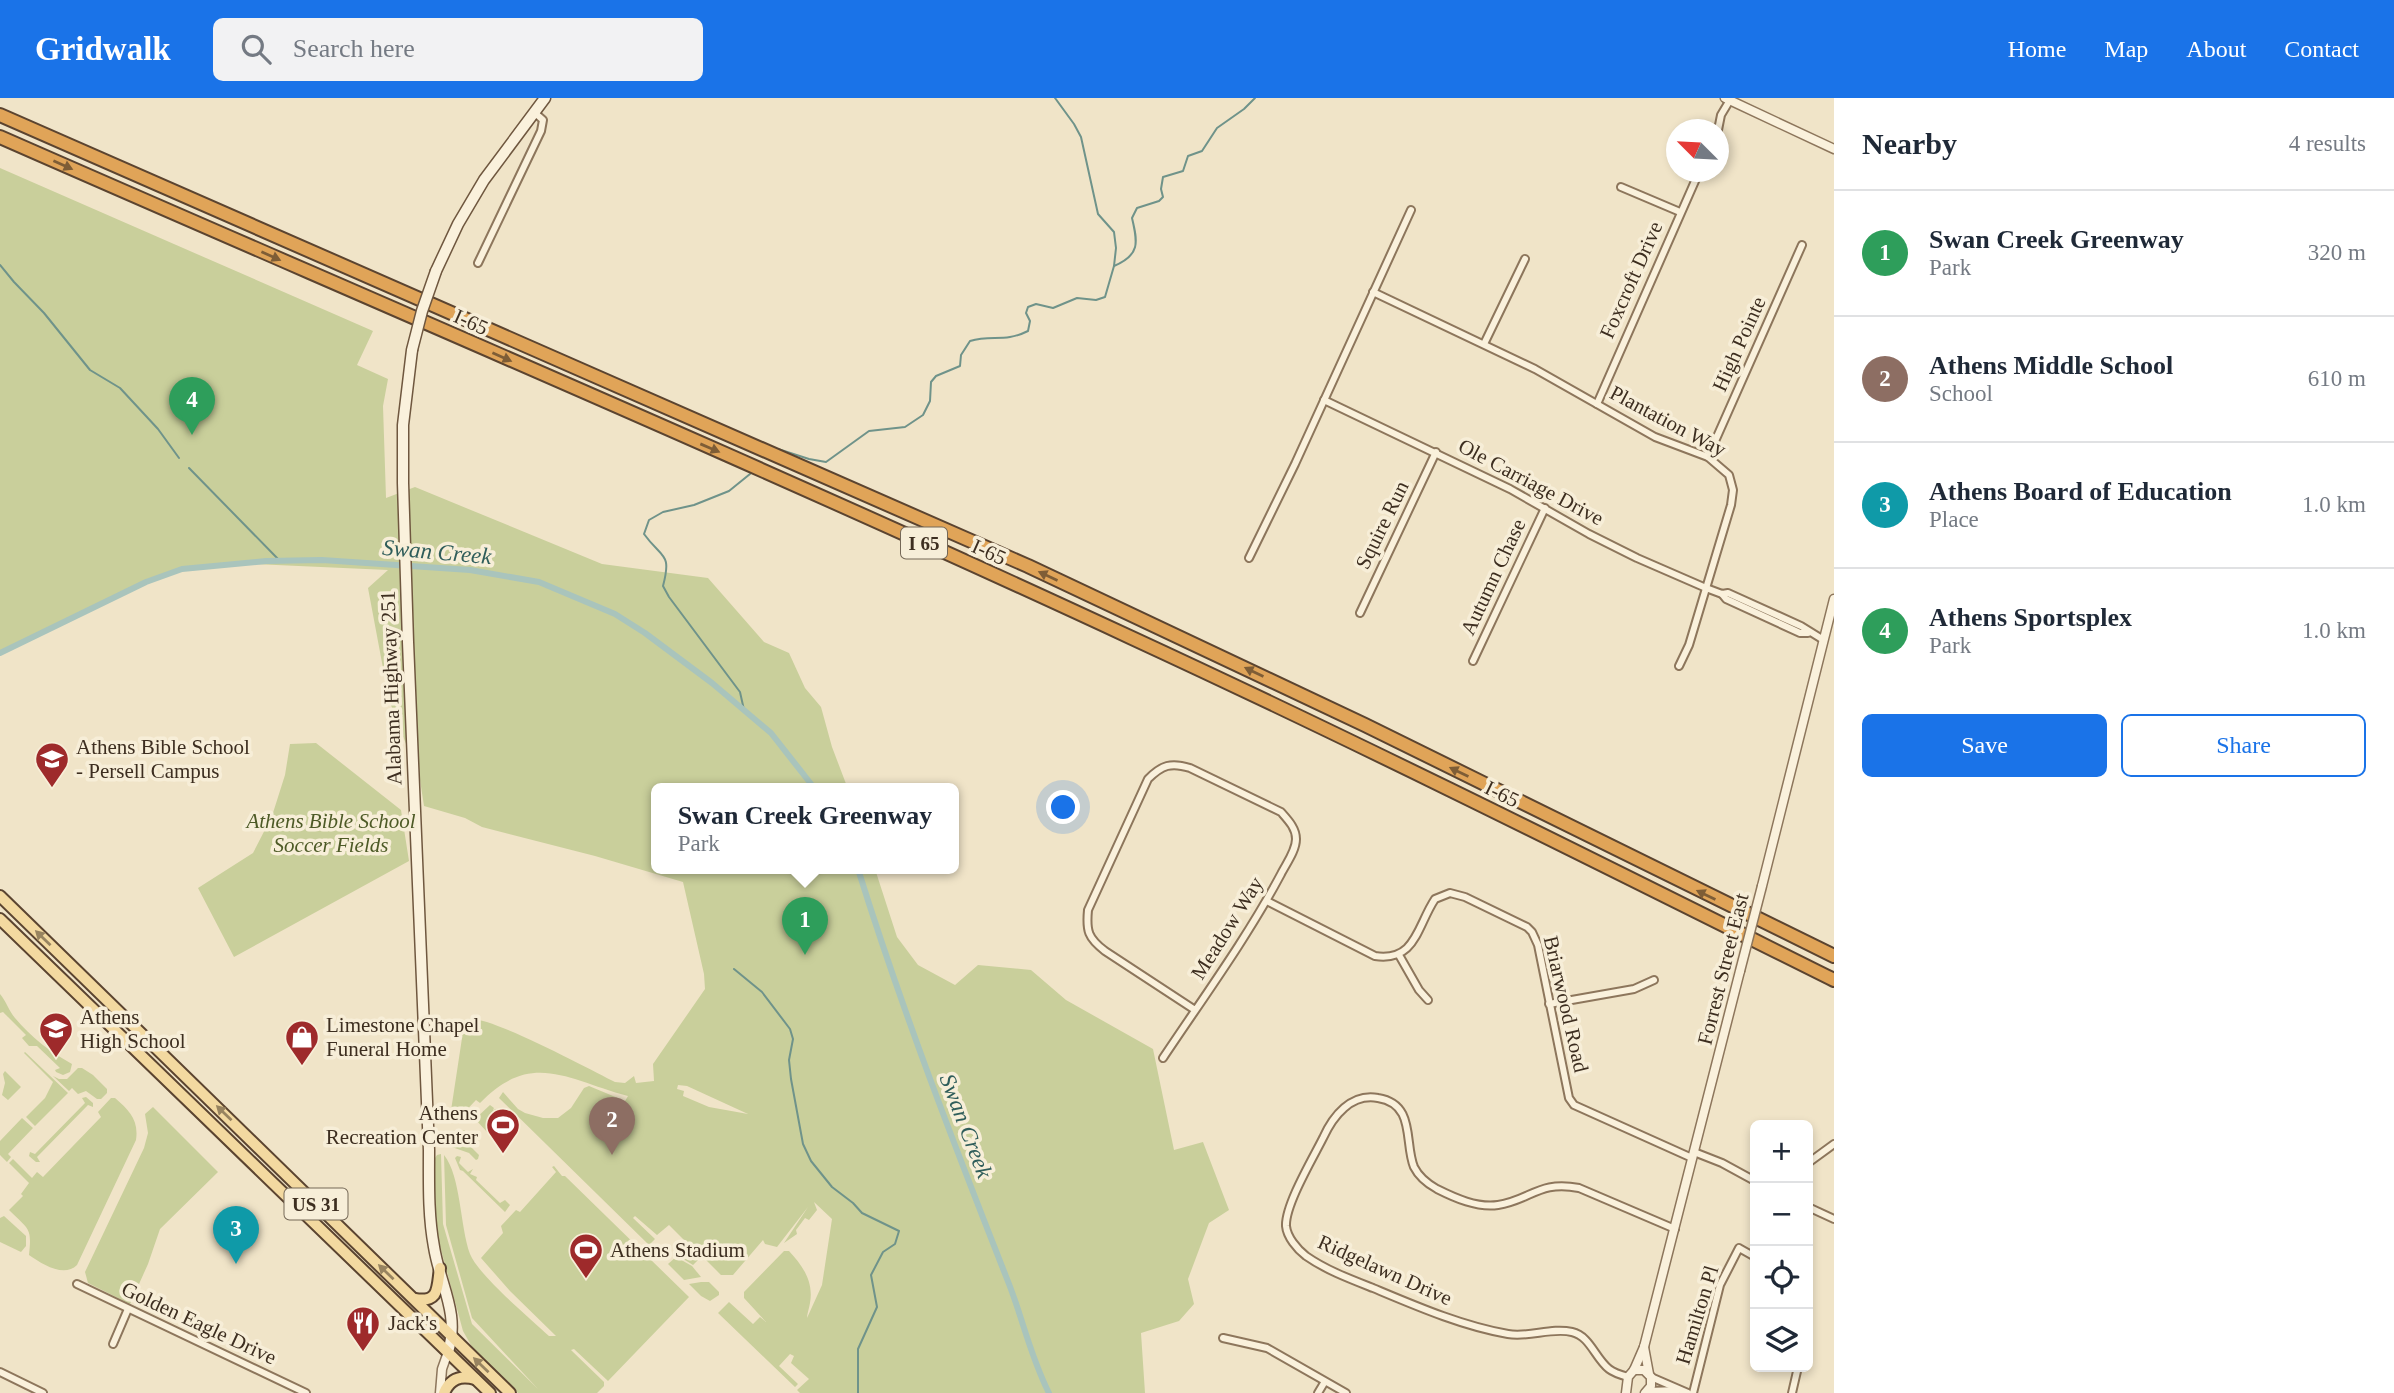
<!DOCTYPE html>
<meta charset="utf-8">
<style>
:root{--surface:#fff;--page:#f2f2f3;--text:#1f2937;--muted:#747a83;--line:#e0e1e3;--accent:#1a73e8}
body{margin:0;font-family:"Times New Roman",serif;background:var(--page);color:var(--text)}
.controls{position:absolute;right:21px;bottom:21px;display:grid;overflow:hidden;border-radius:10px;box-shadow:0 4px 10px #0003}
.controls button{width:63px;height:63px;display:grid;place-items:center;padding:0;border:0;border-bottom:2px solid var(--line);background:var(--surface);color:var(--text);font:35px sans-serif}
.compass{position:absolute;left:1666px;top:21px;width:63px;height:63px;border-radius:50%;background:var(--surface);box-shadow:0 4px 10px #0003;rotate:294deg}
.you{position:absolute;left:1064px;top:710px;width:24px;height:24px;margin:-18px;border:5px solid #fff;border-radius:50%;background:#1a73e8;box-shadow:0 0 0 10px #1a73e833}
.badge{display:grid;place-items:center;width:46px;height:46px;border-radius:50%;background:var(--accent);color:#fff;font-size:23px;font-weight:700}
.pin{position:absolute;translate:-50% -58px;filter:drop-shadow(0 2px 4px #0008)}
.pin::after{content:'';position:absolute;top:37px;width:24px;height:21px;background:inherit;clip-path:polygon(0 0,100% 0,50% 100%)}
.popup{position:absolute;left:651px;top:685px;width:308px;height:91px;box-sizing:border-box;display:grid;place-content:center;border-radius:10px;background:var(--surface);filter:drop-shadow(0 2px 5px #0005);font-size:23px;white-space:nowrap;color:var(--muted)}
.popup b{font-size:26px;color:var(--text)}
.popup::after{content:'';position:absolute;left:50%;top:100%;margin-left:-14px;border:14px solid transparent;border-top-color:var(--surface)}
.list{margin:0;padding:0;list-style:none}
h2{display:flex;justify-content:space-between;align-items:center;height:91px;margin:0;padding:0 28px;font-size:30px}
h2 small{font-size:23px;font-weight:400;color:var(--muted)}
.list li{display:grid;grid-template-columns:46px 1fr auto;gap:21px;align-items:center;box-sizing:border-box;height:126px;padding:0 28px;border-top:2px solid var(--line)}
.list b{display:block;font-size:26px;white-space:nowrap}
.list p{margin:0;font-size:23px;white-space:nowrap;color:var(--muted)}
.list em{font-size:23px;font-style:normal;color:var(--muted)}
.actions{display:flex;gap:14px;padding:21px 28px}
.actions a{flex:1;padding:16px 0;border:2px solid var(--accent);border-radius:10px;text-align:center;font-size:24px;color:var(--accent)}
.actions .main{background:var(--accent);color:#fff}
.icon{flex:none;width:38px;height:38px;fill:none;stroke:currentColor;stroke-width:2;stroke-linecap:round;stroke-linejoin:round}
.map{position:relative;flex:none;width:1834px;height:1295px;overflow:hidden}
header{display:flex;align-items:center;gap:42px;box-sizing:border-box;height:98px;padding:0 35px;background:var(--accent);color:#fff}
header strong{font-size:33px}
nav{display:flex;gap:38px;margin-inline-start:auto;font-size:24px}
.search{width:490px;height:63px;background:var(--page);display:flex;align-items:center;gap:18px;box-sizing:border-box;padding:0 24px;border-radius:10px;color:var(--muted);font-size:26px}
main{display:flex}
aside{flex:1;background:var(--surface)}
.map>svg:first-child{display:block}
</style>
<header>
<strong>Gridwalk</strong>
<div class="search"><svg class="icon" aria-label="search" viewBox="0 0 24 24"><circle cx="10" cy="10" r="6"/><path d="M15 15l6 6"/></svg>Search here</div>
<nav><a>Home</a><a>Map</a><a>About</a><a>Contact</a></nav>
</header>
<main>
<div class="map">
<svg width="1834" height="1295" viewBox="0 0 1834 1295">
<rect width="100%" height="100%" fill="#f0e4c8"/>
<g fill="#c9cf9b" fill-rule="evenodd">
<path d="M 0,70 L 373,233 L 357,267 L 388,281 L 383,308 L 386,400 L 415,389 L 602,466 L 708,480 L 764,544 L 789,555 L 805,590 L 821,609 L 832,649 L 848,691 L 656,691 L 656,771 L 875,771 L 897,839 L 918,867 L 955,887 L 978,867 L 1031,872 L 1066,902 L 1153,951 L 1174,1052 L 1203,1044 L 1229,1112 L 1209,1125 L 1188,1181 L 1194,1206 L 1179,1223 L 1141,1235 L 1145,1295 L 800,1295 L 797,1292 L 809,1281 L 791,1265 L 794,1258 L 790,1256 L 779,1268 L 798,1286 L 795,1289 L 718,1215 L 729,1204 L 753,1226 L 760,1219 L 766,1224 L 744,1200 L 744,1194 L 784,1153 L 789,1153 C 802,1167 814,1183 810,1205 C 809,1211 807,1216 807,1220 L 822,1187 L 832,1121 L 814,1104 L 817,1112 L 809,1122 L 805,1120 L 796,1132 L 797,1136 L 784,1145 L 808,1109 L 777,1149 L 765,1146 L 763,1142 L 733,1177 L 721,1177 L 702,1158 L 693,1167 L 677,1157 L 687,1145 L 669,1127 L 657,1137 L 635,1118 L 633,1120 L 655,1141 L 649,1147 L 499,1000 L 503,994 L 518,1011 L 525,1015 L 543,1020 L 558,1020 L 571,1010 L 584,990 L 589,988 L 625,1003 L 628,998 C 569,983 532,951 480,1005 L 476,1002 L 458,1021 L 450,1019 L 464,927 L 468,921 C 487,916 591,972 615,984 L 625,985 L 634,978 L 636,985 L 654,983 L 653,966 L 705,891 L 704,876 L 683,784 L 595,758 L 482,729 L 465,720 L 424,708 L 420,682 L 389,602 L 368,490 L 388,472 L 252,466 L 211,467 L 179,474 L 147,483 L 0,555 ZM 678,987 L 687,988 L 748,1016 L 709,1009 L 683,998 L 684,993 L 677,991 Z"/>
<polygon points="316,645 401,712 409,763 234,859 198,790 253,755 272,718 285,677 290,646"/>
<path d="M 0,896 C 6,903 9,913 15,920 C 31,939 50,954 72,966 L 70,974 L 63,977 L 56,974 L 55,972 L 60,970 L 37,948 L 29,948 L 22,940 L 26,937 L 3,914 L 0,915 Z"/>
<polygon points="25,954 68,995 35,1028 26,1019 45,1000 53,984 24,955"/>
<polygon points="78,970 82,970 93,977 107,991 107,995 101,1001 97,1001 86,993 78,996 72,990 69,993 53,978 59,981 67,981"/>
<polygon points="5,973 21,989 8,1002 2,997 5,985 3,976"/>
<polygon points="86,999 93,1005 93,1009 88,1007 37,1059 40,1064 36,1064 29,1058 30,1054 35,1056 85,1005 82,1000"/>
<path d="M 111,1000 L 115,1000 C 129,1012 139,1022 136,1042 L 77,1167 C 64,1180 42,1166 29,1157 C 32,1129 29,1132 9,1112 L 23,1098 L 21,1096 L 29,1085 L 9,1065 L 13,1061 L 32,1080 L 37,1074 L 43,1079 L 101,1019 L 98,1014 Z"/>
<polygon points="490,1007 494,1010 493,1012 496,1011 511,1027 504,1027 497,1035 488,1035 475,1021"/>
<polygon points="153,1009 218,1074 160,1131 148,1166 130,1206 88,1185 85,1174 144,1050 148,1035 145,1016"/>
<polygon points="22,1020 33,1030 8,1056 11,1059 7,1064 0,1057 0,1043"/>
<polygon points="464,1032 470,1037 467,1045 479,1057 478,1061 476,1062 469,1055 449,1048"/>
<path d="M 441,1056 L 443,1126 L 472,1226 L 538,1291 L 472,1220 L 446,1127 L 444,1057 C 461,1078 460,1129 470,1156 C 479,1178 530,1220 549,1238 L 556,1238 L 510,1193 L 481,1160 L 503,1135 L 501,1128 L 516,1112 L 520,1114 L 556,1074 L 552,1069 L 554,1068 L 562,1078 L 565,1078 L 689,1199 L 608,1283 L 574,1251 L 571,1252 L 604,1284 L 604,1288 L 597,1295 L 518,1295 L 472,1249 L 463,1233 L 437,1137 L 433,1063 L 437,1057 Z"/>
<polygon points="457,1058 461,1059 459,1065 468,1074 473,1071 470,1076 477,1079 476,1082 500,1105 505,1102 510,1107 505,1114 463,1073 460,1072 455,1060"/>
<polygon points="4,1118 26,1138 26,1148 21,1154 0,1144 0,1120"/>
<polygon points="676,1159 692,1168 701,1179 684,1182 668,1166"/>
<polygon points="701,1184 709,1184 719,1194 719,1197 710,1203 701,1198 689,1186"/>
</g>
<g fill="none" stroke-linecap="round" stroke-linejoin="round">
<g stroke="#6f938a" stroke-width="2">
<polyline points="0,167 14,184 44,215 90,272 120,290 158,331 179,360"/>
<path d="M 1114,168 C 1140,157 1138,145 1132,120 L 1137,110 L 1159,103 L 1163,99 L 1161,91 L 1163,79 L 1183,73 L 1188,58 L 1202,53 L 1217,30 L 1244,11 L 1255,0"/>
<path d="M 778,351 L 809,361 L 826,364 L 869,333 L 905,329 L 923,317 L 930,303 L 931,284 L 936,278 L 960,268 L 961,257 L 970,243 C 992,236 1004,245 1028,233 L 1030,223 L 1026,215 L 1028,209 L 1036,206 L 1053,210 L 1077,200 L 1096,202 L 1105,199 L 1114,168 L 1116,150 L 1114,134 L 1098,116 L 1081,39 L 1074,26 L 1055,0"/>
<polyline points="189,370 280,463"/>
<path d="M 744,612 L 740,594 L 669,499 L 663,488 C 672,454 662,461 644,436 L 649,422 L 663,414 L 694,407 L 729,393 L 750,376"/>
<polyline points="734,871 762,894 790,931 793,941 789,962 791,981 803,1046 811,1063 832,1089 853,1105 862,1115 899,1133 895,1146 883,1154 871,1177 877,1209 858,1251 858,1295"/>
</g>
<g stroke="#a9c4bc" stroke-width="6">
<polyline points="0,555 146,484 182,471 266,463 322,462 470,472 539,484 615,516 645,535 712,585 771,635 815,691"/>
<path d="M 858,771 C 902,912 955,1049 1009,1186 C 1023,1222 1031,1260 1049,1295"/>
</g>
<g stroke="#8d765c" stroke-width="10">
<g id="minor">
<polyline points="1718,32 1721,17 1730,2"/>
<polyline points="1621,89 1680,114"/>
<polyline points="478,165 541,33 543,22 535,15"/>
<polyline points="1373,194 1535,271 1655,339 1708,359 1729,377 1733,392 1731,407 1689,547 1679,568"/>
<polyline points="1484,246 1525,161"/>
<polyline points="1324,302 1510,391 1589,436 1637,460 1706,490 1722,496 1728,495 1801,528 1822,541"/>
<polyline points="1597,306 1699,74"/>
<polyline points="1708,359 1802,147"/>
<polyline points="1249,460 1295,366 1411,112"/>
<polyline points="1722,496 1726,501 1800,535 1808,535"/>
<polyline points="1360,515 1436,354"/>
<polyline points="1473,563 1545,410"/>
<path d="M 1267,803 L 1375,858 C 1416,864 1417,828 1435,801 L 1450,795 L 1465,799 L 1527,829 L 1532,834 L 1538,847 L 1569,1000 L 1574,1007 L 1692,1060"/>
<polyline points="1399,857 1419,892 1428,902"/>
<polyline points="1549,906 1634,891 1654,882"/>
<path d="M 1163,960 C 1203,900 1247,840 1281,776 C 1286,766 1296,753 1296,741 C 1296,730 1288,722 1281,714 L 1190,670 C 1171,664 1162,667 1148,681 L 1088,812 C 1086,833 1088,840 1105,853 L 1195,912"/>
<polyline points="1694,1054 1722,1065 1755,1083"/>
<polyline points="1808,1065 1834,1046"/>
<polyline points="1808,1109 1834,1121"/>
<polyline points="77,1186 306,1295"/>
<polyline points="1808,1202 1808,1227"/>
<polyline points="1223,1240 1267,1250 1346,1295"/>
<polyline points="113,1246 128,1211"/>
<polyline points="0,1274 43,1295"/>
<path d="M 1628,1279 C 1621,1277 1614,1275 1609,1271 C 1595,1260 1590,1238 1572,1234 C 1551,1229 1529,1240 1508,1236 C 1462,1228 1416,1208 1373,1190 C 1350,1181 1326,1172 1306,1158 C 1297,1151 1287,1139 1286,1128 C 1285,1107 1313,1060 1323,1040 C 1333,1018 1351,995 1378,1000 C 1416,1006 1404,1045 1414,1069 C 1419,1079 1428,1086 1437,1091 C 1455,1100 1477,1110 1498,1107 C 1531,1102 1539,1082 1579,1090 L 1675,1131"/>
<polyline points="1651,1279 1688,1295"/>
<polyline points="1648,1293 1679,1292"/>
<polyline points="1318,1295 1324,1285"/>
<polyline points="1693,1295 1720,1187 1739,1150 1755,1159"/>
<polyline points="1792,1295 1798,1269"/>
</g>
</g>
<g stroke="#8d765c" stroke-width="11">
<g id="tertiary">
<polyline points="1725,0 1834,51"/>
<polyline points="1762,788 1834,501"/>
<polyline points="1644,1249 1649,1276"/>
<polyline points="1634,1272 1644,1272 1651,1279 1651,1288 1645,1295"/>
<polyline points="440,1295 442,1271 448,1254"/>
<polyline points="1626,1295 1628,1279 1634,1272 1644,1249 1740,873"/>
</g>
</g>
<g stroke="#6f573f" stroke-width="13">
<g id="secondary">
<polyline points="436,173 458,126 484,82 545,0"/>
<path d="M 412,252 L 403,327 L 403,385 L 408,544 L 429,1052 C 429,1084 428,1117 434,1149 C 440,1187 460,1215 448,1254"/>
</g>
</g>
<g stroke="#5b4430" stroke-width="14">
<g id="primary">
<polyline points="0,798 510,1295"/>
<polyline points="0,821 490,1295"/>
<path d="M 415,1201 C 440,1205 437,1189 440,1170"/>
<path d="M 444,1295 C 450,1281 460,1277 475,1281"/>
</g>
</g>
<g stroke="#5b4430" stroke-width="16">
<g id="motorway">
<polyline points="0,17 1028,468 1365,627 1834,858"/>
<path d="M 0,39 C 378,205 758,366 1132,540 C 1368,649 1601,766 1834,882"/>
</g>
</g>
<use href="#minor" stroke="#faf1dc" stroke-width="6"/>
<use href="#tertiary" stroke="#faf1dc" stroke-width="8"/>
<use href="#secondary" stroke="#faf1dc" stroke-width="10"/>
<use href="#primary" stroke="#f3d9a0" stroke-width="10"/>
<use href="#motorway" stroke="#e0a458" stroke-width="12"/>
<g stroke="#8d765c" stroke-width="11" stroke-linecap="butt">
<polyline id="tertiary-bridge" points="1740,873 1762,788"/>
</g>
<g stroke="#6f573f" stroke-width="13" stroke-linecap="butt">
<polyline id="secondary-bridge" points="412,252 422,213 436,173"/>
</g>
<use href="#tertiary-bridge" stroke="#faf1dc" stroke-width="8"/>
<use href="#secondary-bridge" stroke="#faf1dc" stroke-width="10"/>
</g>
<defs><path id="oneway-solid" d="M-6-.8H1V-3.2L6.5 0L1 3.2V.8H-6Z" transform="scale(1.75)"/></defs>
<g fill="#7e5d36">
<use href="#oneway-solid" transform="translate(63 67) rotate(24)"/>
<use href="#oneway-solid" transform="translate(271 158) rotate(24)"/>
<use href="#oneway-solid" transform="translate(502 259) rotate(24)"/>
<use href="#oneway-solid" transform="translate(710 350) rotate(23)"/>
<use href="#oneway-solid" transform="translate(1048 478) rotate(-155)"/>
<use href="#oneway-solid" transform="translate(1254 574) rotate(-154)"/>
<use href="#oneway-solid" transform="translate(1459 674) rotate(-154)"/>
<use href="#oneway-solid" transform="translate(1706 797) rotate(-154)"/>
</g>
<g fill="#988460">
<use href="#oneway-solid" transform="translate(43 840) rotate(-136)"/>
<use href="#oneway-solid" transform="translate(224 1015) rotate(-136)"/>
<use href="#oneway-solid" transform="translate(386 1174) rotate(-136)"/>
<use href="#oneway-solid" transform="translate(481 1267) rotate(-136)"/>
</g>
<defs>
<g id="school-pin" transform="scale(1.75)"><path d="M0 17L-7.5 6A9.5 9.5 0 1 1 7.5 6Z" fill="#9e2a2b" stroke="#f7eed8"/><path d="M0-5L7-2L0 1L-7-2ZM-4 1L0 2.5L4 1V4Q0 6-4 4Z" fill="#fff"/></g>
<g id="shop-pin" transform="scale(1.75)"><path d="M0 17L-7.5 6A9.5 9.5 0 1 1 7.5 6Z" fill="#9e2a2b" stroke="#f7eed8"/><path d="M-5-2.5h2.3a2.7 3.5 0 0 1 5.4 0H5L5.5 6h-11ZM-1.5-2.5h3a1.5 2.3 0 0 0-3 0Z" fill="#fff"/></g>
<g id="stadium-pin" transform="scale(1.75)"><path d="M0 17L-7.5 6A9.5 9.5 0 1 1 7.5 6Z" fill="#9e2a2b" stroke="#f7eed8"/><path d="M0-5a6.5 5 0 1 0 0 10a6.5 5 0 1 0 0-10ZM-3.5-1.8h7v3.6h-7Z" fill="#fff"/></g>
<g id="restaurant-pin" transform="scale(1.75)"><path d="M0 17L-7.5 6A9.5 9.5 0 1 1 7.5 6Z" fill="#9e2a2b" stroke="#f7eed8"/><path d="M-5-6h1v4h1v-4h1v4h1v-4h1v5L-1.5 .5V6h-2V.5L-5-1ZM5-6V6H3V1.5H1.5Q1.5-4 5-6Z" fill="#fff"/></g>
</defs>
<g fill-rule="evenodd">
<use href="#school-pin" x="52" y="661"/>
<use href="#school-pin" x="56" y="931"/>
<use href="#shop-pin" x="302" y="939"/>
<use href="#stadium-pin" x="503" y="1027"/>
<use href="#stadium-pin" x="586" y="1152"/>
<use href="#restaurant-pin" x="363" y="1225"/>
</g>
<g text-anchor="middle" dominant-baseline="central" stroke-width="7" stroke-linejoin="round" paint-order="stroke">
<g fill="#f7eed8" stroke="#756857" stroke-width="2">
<rect x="901" y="429.5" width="46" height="31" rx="5"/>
<rect x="284.5" y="1090.5" width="63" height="31" rx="5"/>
</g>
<g font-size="19" font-weight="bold" fill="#3d2e20">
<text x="924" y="445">I 65</text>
<text x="316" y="1106">US 31</text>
</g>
<g font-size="21" fill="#3d2e20" stroke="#f7eed8">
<text transform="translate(1631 182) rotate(-66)">Foxcroft Drive</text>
<text transform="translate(471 224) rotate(24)">I-65</text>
<text transform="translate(1739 246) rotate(-66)">High Pointe</text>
<text transform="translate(1668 323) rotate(28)">Plantation Way</text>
<text transform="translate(1531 384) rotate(28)">Ole Carriage Drive</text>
<text transform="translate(1382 427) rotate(-64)">Squire Run</text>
<text transform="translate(989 454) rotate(24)">I-65</text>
<text transform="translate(1493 479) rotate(-65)">Autumn Chase</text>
<text transform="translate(391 590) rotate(-92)">Alabama Highway 251</text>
<text transform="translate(1502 696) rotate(26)">I-65</text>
<text transform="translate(1227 830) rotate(-58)">Meadow Way</text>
<text transform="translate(1723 871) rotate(-76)">Forrest Street East</text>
<text transform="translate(1566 906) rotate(77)">Briarwood Road</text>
<text transform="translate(1385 1172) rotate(24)">Ridgelawn Drive</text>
<text transform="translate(1697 1217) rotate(-73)">Hamilton Pl</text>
<text transform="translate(199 1225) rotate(25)">Golden Eagle Drive</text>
</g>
<g font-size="21" fill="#3d2e20" stroke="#f7eed8" text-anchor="start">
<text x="76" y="649">Athens Bible School<tspan x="76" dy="24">- Persell Campus</tspan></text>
<text x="80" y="919">Athens<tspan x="80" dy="24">High School</tspan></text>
<text x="326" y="927">Limestone Chapel<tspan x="326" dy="24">Funeral Home</tspan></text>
<text x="478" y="1015" text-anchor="end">Athens<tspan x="478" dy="24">Recreation Center</tspan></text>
<text x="610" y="1152">Athens Stadium</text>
<text x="388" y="1225">Jack's</text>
</g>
<g font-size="21" font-style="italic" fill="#4d5a26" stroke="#f7eed8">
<text x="331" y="723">Athens Bible School<tspan x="331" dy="24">Soccer Fields</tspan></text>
</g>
<g font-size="23" font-style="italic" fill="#2f5d5a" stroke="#f7eed8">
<text transform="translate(437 454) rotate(5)">Swan Creek</text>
<text transform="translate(966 1028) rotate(69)">Swan Creek</text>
</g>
</g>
</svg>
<div class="controls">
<button>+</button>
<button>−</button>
<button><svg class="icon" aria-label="locate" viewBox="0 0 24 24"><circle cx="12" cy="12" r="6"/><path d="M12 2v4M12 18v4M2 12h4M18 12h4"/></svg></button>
<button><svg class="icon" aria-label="layers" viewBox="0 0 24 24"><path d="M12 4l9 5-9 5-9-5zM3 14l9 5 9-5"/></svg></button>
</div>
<svg class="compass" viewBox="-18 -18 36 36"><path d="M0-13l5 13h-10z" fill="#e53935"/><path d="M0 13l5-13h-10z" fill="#747a83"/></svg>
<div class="you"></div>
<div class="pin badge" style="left:805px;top:857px;background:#2e9e5b">1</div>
<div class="popup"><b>Swan Creek Greenway</b>Park</div>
<div class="pin badge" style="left:612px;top:1057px;background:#8d6e63">2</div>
<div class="pin badge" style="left:236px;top:1166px;background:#0f9aa8">3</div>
<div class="pin badge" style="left:192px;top:337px;background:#2e9e5b">4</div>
</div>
<aside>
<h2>Nearby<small>4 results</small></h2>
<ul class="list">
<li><span class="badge" style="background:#2e9e5b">1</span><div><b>Swan Creek Greenway</b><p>Park</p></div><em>320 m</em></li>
<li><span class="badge" style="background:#8d6e63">2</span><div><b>Athens Middle School</b><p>School</p></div><em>610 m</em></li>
<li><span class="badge" style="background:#0f9aa8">3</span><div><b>Athens Board of Education</b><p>Place</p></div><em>1.0 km</em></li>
<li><span class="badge" style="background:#2e9e5b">4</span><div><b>Athens Sportsplex</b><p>Park</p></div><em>1.0 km</em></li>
</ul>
<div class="actions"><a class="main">Save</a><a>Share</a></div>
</aside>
</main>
